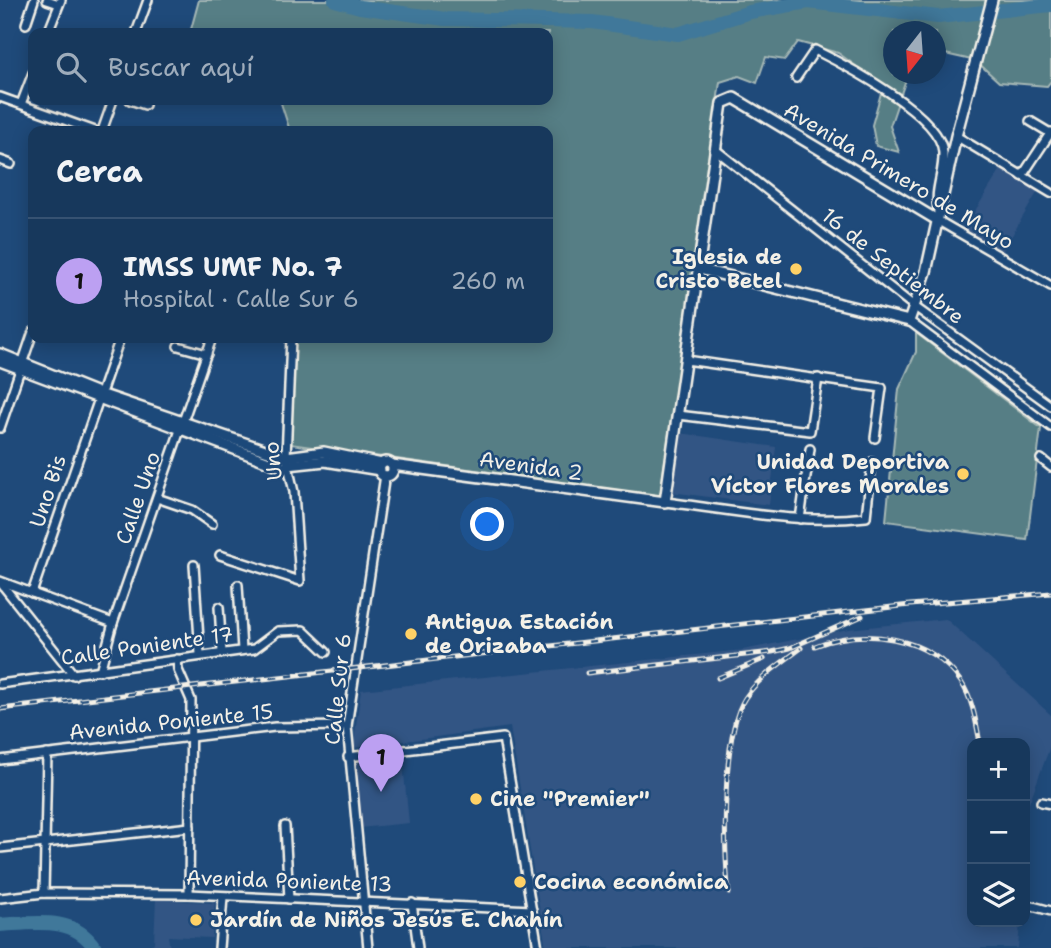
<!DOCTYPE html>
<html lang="es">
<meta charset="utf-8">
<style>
:root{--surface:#17385c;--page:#244365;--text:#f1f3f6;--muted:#9eacbb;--line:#365272;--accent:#bca0f2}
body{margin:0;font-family:"Shantell Sans",sans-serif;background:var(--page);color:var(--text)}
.controls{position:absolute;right:21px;bottom:21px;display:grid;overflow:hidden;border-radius:14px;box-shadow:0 4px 18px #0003}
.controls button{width:63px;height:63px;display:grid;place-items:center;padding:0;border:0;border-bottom:2px solid var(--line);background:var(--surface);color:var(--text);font:35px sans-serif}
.compass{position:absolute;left:883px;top:21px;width:63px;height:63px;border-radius:50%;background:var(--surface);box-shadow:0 4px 18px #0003;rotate:197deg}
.you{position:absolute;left:488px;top:525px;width:24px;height:24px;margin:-18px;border:5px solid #fff;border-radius:50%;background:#1a73e8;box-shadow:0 0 0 10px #1a73e833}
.badge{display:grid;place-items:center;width:46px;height:46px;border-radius:50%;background:var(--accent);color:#111;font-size:23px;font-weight:700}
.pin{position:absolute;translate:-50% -58px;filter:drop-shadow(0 2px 4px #0008)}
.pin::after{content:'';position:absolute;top:37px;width:24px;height:21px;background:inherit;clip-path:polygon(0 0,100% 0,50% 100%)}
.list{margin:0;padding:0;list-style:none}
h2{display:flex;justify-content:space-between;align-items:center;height:91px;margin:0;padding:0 28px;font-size:30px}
h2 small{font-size:23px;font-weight:400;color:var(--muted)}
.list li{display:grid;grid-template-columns:46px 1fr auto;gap:21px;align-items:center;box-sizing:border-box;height:126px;padding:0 28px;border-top:2px solid var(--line)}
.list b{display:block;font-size:26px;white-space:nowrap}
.list p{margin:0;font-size:23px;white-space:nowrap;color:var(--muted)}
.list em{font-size:23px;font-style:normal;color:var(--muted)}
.icon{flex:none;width:38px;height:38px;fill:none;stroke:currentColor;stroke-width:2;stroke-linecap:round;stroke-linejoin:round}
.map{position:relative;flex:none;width:1051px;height:948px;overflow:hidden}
.search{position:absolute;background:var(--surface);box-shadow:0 4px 18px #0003;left:28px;top:28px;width:525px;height:77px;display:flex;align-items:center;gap:18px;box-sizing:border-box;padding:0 24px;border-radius:14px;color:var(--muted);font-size:26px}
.panel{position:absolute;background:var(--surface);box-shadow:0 4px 18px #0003;left:28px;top:126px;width:525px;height:217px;border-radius:14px}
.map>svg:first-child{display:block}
</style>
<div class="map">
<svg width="1051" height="948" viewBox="0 0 1051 948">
<rect width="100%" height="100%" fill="#1f4a7a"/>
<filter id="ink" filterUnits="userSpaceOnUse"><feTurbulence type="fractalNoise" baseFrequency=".0143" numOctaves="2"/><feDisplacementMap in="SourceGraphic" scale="14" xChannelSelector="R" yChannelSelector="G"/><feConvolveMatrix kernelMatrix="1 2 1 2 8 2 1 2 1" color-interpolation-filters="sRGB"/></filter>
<g filter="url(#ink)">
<g fill="#335584">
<polygon points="1001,169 1038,191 1001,254 962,232"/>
<polygon points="680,433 776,447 769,505 671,492"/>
<polygon points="946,619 1051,715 1051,744 1025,814 1025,743 972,743 972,922 1020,922 1018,948 546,948 510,727 353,748 361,690 743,650 849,629"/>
<polygon points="402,755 409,823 359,828 355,761"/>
<polygon points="156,899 215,903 212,938 168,936 170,948 145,948 154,943"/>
</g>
<g fill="#577e85" stroke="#a6b8b6" stroke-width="2">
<polygon points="199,0 1051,0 1051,81 1047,86 999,82 976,61 936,52 936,32 894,32 889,62 893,67 894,74 900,74 906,79 890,126 899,152 876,146 872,125 883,86 838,53 798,42 785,60 766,57 757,83 739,76 720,82 660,496 290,444 295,338 548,338 548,131 290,131 280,100 548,100 548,33 190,33"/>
<polygon points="916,333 1041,428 1027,540 886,521 899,389 916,352"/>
</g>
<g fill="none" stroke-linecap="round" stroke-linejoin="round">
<g stroke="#3f789a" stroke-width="14">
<polyline points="335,0 360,7 445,19 592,22 678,34 750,12 808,2 938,17 1051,5"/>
<path d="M 0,925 C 34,923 74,915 95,948"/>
</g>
<g stroke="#f4f1e8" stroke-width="12">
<g id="minor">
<polyline points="47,0 59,4"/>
<polyline points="26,24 34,0"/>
<polyline points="48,33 61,0"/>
<polyline points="136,33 148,0"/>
<path d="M 796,78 L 815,50 C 845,65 942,115 943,153 C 944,173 934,190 938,211"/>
<polyline points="0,97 95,131"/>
<polyline points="130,100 145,105"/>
<polyline points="21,104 33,73"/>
<polyline points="1030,121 1050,133"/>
<polyline points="102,131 113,100"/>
<polyline points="956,136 1051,193"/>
<polyline points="716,150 915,307 1051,406"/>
<polyline points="0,160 11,164"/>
<polyline points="1022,176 1051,132"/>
<polyline points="937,220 1051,286"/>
<polyline points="909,321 1051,427"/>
<polyline points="178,346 207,354"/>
<polyline points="686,360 882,388 875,438"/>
<polyline points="678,415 810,431 818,378"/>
<polyline points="0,428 33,332"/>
<polyline points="1041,459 1051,467"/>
<polyline points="157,498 192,510 212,524"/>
<path d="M 665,502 C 732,510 799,525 866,517 L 872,462"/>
<polyline points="800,519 810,449"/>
<polyline points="220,555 300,581 294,492 286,457 291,338"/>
<polyline points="194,565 200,654"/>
<polyline points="0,581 113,623"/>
<polyline points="0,582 74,675"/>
<polyline points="238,585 242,650"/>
<polyline points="32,593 120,338"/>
<polyline points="219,607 222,652"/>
<polyline points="177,659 178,670 191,700 189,894"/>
<polyline points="100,671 113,623 212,338"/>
<polyline points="0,684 254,649 278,631 303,630 326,652"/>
<polyline points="348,757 503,738 538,948"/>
<polyline points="0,760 275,727 347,726"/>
<polyline points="1041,802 1051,804"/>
<polyline points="285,826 289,899"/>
<polyline points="0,848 190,827"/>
<polyline points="44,893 47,754"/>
<polyline points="0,898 44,893 189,894 532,910"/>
<polyline points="412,903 418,948"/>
<polyline points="1025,904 1051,911"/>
<polyline points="219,948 223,897"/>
<polyline points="368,948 347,726 385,475"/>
</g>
</g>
<g stroke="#f4f1e8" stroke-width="14">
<g id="tertiary">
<polyline points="699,269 909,321 926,272 956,136 992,0"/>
<polyline points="0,354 100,394 286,457 324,452 382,464"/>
<polyline points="0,361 285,468 288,465 325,461 380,470"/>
<circle cx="386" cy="469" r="7"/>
<polyline points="392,465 665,502 722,103 734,98 937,220"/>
</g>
</g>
<use href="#minor" stroke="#1f4a7a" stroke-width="7"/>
<use href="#tertiary" stroke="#1f4a7a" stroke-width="9"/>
<g stroke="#f4f1e8" stroke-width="5">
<g id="rail">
<path d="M 815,646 C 863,627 929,635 961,682 C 973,700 976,722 980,743"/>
<polyline points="587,673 772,652 790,648 862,616"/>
<polyline points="718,678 764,659"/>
<polyline points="0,709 910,605 1051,593"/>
<path d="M 729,893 C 723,850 722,733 745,698 C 759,677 782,663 801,648"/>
</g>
</g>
<use href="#rail" stroke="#1f4a7a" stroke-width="2.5" stroke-dasharray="8" stroke-linecap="butt"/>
</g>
</g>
<g fill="#ffd166" stroke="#1f4a7a" stroke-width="2.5">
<circle cx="796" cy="269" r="7"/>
<circle cx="963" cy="474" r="7"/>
<circle cx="411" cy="634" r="7"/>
<circle cx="476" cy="799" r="7"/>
<circle cx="520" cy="882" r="7"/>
<circle cx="196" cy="920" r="7"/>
</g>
<g text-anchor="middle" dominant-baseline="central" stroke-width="5" stroke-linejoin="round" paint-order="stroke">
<g font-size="21" fill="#f4f1e8" stroke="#1f4a7a">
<text transform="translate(899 176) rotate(31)">Avenida Primero de Mayo</text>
<text transform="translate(893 266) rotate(38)">16 de Septiembre</text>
<text transform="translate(273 461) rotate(-96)">Uno</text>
<text transform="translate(531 466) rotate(8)">Avenida 2</text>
<text transform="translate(48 491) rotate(-72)">Uno Bis</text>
<text transform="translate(138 498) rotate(-71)">Calle Uno</text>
<text transform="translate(147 646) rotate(-8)">Calle Poniente 17</text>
<text transform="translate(338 689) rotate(-84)">Calle Sur 6</text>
<text transform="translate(171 722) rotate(-6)">Avenida Poniente 15</text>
<text transform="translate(289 881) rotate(2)">Avenida Poniente 13</text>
</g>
<g font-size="21" font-weight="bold" fill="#f4f1e8" stroke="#1f4a7a" text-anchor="start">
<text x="782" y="257" text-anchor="end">Iglesia de<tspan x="782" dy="24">Cristo Betel</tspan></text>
<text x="949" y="462" text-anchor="end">Unidad Deportiva<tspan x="949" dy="24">Víctor Flores Morales</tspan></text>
<text x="425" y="622">Antigua Estación<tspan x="425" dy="24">de Orizaba</tspan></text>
<text x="490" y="799">Cine "Premier"</text>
<text x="534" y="882">Cocina económica</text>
<text x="210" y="920">Jardín de Niños Jesús E. Chahín</text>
</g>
</g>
</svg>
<div class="controls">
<button>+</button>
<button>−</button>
<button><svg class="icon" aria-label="layers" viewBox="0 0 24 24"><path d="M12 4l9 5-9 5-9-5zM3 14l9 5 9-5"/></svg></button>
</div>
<svg class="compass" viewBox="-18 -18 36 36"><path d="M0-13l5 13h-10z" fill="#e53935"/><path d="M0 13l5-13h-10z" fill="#9eacbb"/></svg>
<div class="you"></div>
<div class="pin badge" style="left:381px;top:792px">1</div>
<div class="search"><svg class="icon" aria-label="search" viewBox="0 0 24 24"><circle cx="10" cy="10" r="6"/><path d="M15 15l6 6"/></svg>Buscar aquí</div>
<section class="panel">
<h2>Cerca<small></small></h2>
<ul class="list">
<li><span class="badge">1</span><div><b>IMSS UMF No. 7</b><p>Hospital · Calle Sur 6</p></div><em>260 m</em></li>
</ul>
</section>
</div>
